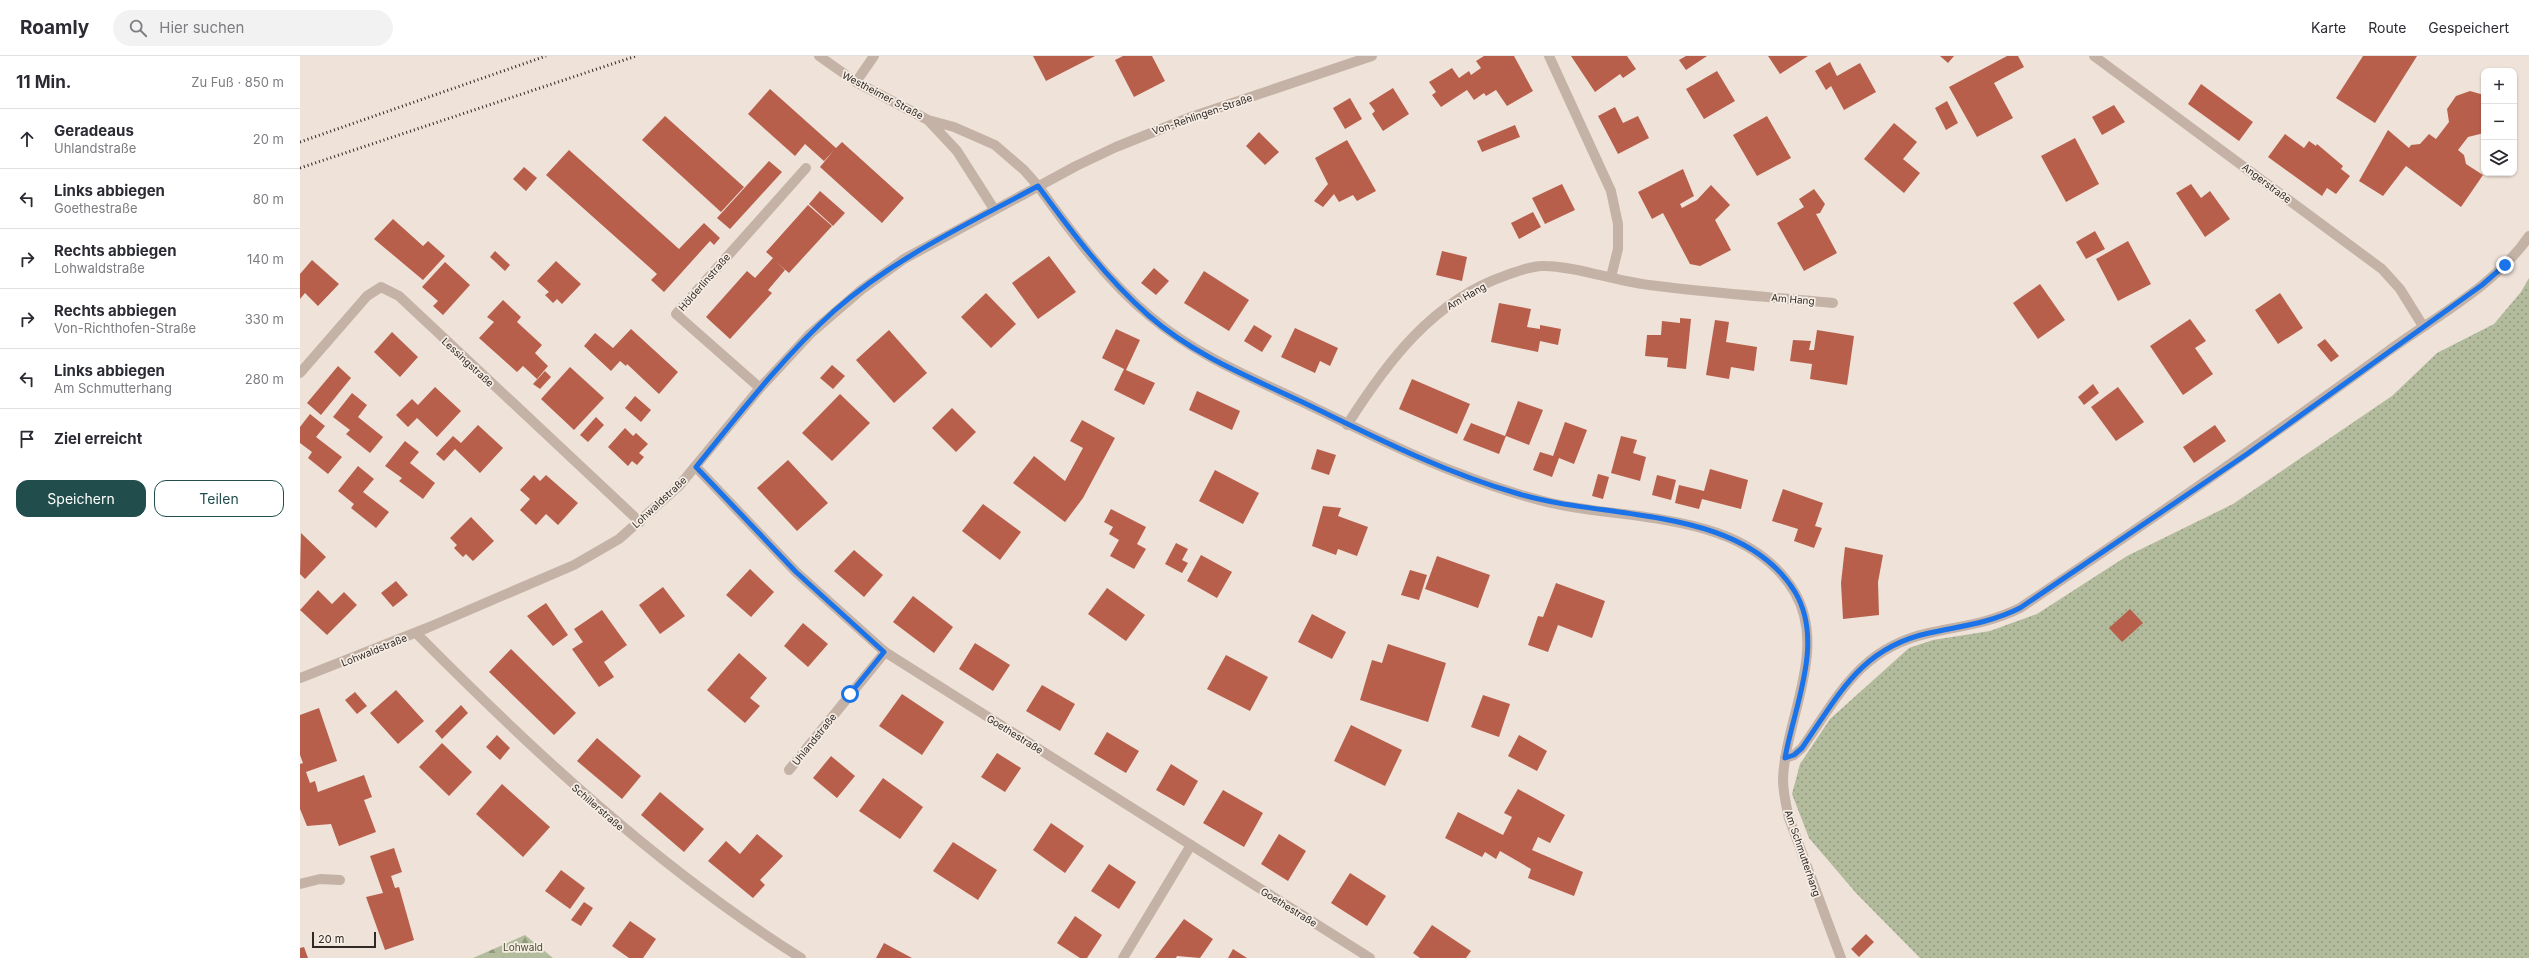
<!DOCTYPE html>
<html lang="de">
<meta charset="utf-8">
<style>
:root{--surface:#fff;--page:#f2f2f3;--text:#2b2b33;--muted:#7c7c81;--line:#e1e1e2;--accent:#214d4d}
body{margin:0;font-family:Inter,sans-serif;background:var(--page);color:var(--text)}
.controls{position:absolute;right:12px;top:12px;display:grid;overflow:hidden;border-radius:8px;box-shadow:0 1px 3px #0004}
.controls button{width:36px;height:36px;display:grid;place-items:center;padding:0;border:0;border-bottom:1px solid var(--line);background:var(--surface);color:var(--text);font:20px sans-serif}
.scale{position:absolute;left:12px;bottom:10px;width:64px;box-sizing:border-box;padding-left:4px;border:2px solid #312926;border-top:0;font-size:11px;line-height:14px;white-space:nowrap;color:#312926;-webkit-text-stroke:3px #f6ede4;paint-order:stroke}
.stop{position:absolute;width:12px;height:12px;margin:-9px;border:3px solid #1a73e8;border-radius:50%;background:#fff}
.stop.end{background:#1a73e8;border-color:#fff;box-shadow:0 1px 4px #0008}
.list{margin:0;padding:0;list-style:none}
h2{display:flex;justify-content:space-between;align-items:center;height:52px;margin:0;padding:0 16px;font-size:17px}
h2 small{font-size:13px;font-weight:400;color:var(--muted)}
.list li{display:grid;grid-template-columns:26px 1fr auto;gap:12px;align-items:center;box-sizing:border-box;height:60px;padding:0 16px;border-top:1px solid var(--line)}
.list b{display:block;font-size:15px;white-space:nowrap}
.list p{margin:0;font-size:13px;white-space:nowrap;color:var(--muted)}
.list em{font-size:13px;font-style:normal;color:var(--muted)}
.actions{display:flex;gap:8px;padding:12px 16px}
.actions a{flex:1;padding:9px 0;border:1px solid var(--accent);border-radius:12px;text-align:center;font-size:14px;color:var(--accent)}
.actions .main{background:var(--accent);color:#fff}
.icon{flex:none;width:22px;height:22px;fill:none;stroke:currentColor;stroke-width:2;stroke-linecap:round;stroke-linejoin:round}
.map{position:relative;flex:none;width:2229px;height:902px;overflow:hidden}
header{display:flex;align-items:center;gap:24px;box-sizing:border-box;height:56px;padding:0 20px;background:var(--surface);border-bottom:1px solid var(--line)}
header strong{font-size:19px}
nav{display:flex;gap:22px;margin-inline-start:auto;font-size:14px}
.search{width:280px;height:36px;background:var(--page);display:flex;align-items:center;gap:10px;box-sizing:border-box;padding:0 14px;border-radius:22px;color:var(--muted);font-size:15px}
main{display:flex}
aside{flex:1;background:var(--surface)}
.map>svg:first-child{display:block}
</style>
<header>
<strong>Roamly</strong>
<div class="search"><svg class="icon" aria-label="search" viewBox="0 0 24 24"><circle cx="10" cy="10" r="6"/><path d="M15 15l6 6"/></svg>Hier suchen</div>
<nav><a>Karte</a><a>Route</a><a>Gespeichert</a></nav>
</header>
<main>
<aside>
<h2>11 Min.<small>Zu Fuß · 850 m</small></h2>
<ul class="list">
<li><svg class="icon" aria-label="ahead" viewBox="0 0 24 24"><path d="M12 20V5M6 11l6-6 6 6"/></svg><div><b>Geradeaus</b><p>Uhlandstraße</p></div><em>20 m</em></li>
<li><svg class="icon" aria-label="left" viewBox="0 0 24 24"><path d="M17 20v-9H6M10 6l-5 5 5 5"/></svg><div><b>Links abbiegen</b><p>Goethestraße</p></div><em>80 m</em></li>
<li><svg class="icon" aria-label="right" viewBox="0 0 24 24"><path d="M7 20v-9h11M14 6l5 5-5 5"/></svg><div><b>Rechts abbiegen</b><p>Lohwaldstraße</p></div><em>140 m</em></li>
<li><svg class="icon" aria-label="right" viewBox="0 0 24 24"><path d="M7 20v-9h11M14 6l5 5-5 5"/></svg><div><b>Rechts abbiegen</b><p>Von-Richthofen-Straße</p></div><em>330 m</em></li>
<li><svg class="icon" aria-label="left" viewBox="0 0 24 24"><path d="M17 20v-9H6M10 6l-5 5 5 5"/></svg><div><b>Links abbiegen</b><p>Am Schmutterhang</p></div><em>280 m</em></li>
<li><svg class="icon" aria-label="arrive" viewBox="0 0 24 24"><path d="M6 21V4h12l-3 4 3 4H6"/></svg><div><b>Ziel erreicht</b></div></li>
</ul>
<div class="actions"><a class="main">Speichern</a><a>Teilen</a></div>
</aside>
<div class="map">
<svg width="2229" height="902" viewBox="0 0 2229 902">
<defs>
<pattern id="grass-dots" width="8" height="8" patternUnits="userSpaceOnUse"><rect width="8" height="8" fill="#b2bb9b"/><path d="M2 2h.1M6 6h.1" fill="none" stroke="#91987e" stroke-width="1.8" stroke-linecap="round"/></pattern>
<pattern id="forest-firs" width="22" height="20" patternUnits="userSpaceOnUse"><rect width="22" height="20" fill="#b2bb9b"/><path d="M5 1l3.5 6h-7zM16 11l3.5 6h-7z" fill="#91987e"/></pattern>
</defs>
<rect width="100%" height="100%" fill="#eee2d9"/>
<polygon fill="url(#grass-dots)" points="2229,222 2229,902 1620,902 1556,837 1509,782 1492,738 1500,708 1530,663 1609,592 1633,584 1690,575 1737,558 1827,500 1933,448 2092,340 2137,297 2194,268 2221,236"/>
<polygon fill="url(#forest-firs)" points="225,879 253,902 173,902"/>
<g fill="#b85f4c">
<polygon points="733,0 795,0 746,25"/>
<polygon points="823,0 852,0 865,25 834,41 815,4"/>
<polygon points="1184,0 1214,0 1233,35 1207,50 1196,34 1186,40 1184,37 1174,44 1167,34 1141,51 1132,39 1136,36 1129,26 1152,12 1159,22 1169,15 1171,19 1181,12 1176,5"/>
<polygon points="1271,0 1327,0 1336,13 1323,22 1320,18 1295,36"/>
<polygon points="1386,0 1407,0 1386,14 1379,4"/>
<polygon points="1468,0 1508,0 1480,18"/>
<polygon points="1640,0 1654,0 1648,7"/>
<polygon points="1707,0 1718,0 1724,11 1694,27 1713,62 1677,81 1649,31"/>
<polygon points="2063,0 2117,0 2075,67 2036,42"/>
<polygon points="1530,6 1537,20 1560,7 1576,36 1544,54 1531,30 1526,34 1515,15"/>
<polygon points="1417,15 1435,45 1404,63 1386,33"/>
<polygon points="1901,28 1953,66 1939,85 1888,48"/>
<polygon points="1093,32 1109,58 1083,75 1072,58 1075,55 1069,47"/>
<polygon points="470,33 536,92 542,86 604,142 582,167 520,111 534,94 524,105 505,88 495,100 448,58"/>
<polygon points="2170,35 2184,39 2184,77 2168,81 2158,94 2164,99 2166,108 2183,119 2161,151 2106,110 2083,140 2059,125 2088,74 2109,92 2111,89 2120,88 2129,78 2136,83 2149,66 2147,53 2156,40"/>
<polygon points="1050,42 1062,63 1045,73 1033,52"/>
<polygon points="1647,45 1658,67 1646,74 1635,52"/>
<polygon points="1814,49 1825,66 1802,79 1792,61"/>
<polygon points="1315,51 1323,67 1338,60 1349,82 1318,98 1298,60"/>
<polygon points="365,60 444,131 421,156 342,84"/>
<polygon points="1467,60 1491,102 1457,120 1433,79"/>
<polygon points="1594,67 1617,86 1603,103 1620,117 1604,137 1564,103"/>
<polygon points="1215,69 1220,81 1182,96 1177,85"/>
<polygon points="959,76 979,96 965,109 946,90"/>
<polygon points="1985,78 2004,92 2009,85 2016,90 2017,88 2043,110 2041,113 2050,120 2036,138 2027,132 2022,140 1968,101"/>
<polygon points="1775,82 1799,128 1766,146 1741,100"/>
<polygon points="1047,84 1076,135 1057,145 1053,139 1039,146 1034,138 1023,151 1014,145 1028,128 1015,102"/>
<polygon points="269,94 379,193 404,167 420,182 414,189 410,185 364,236 351,224 357,218 246,119"/>
<polygon points="469,105 482,116 430,173 417,162"/>
<polygon points="224,111 237,122 226,135 213,123"/>
<polygon points="1383,113 1394,140 1380,148 1382,152 1397,144 1411,129 1430,149 1415,164 1431,194 1400,210 1390,208 1363,157 1352,163 1338,136"/>
<polygon points="1262,128 1275,154 1245,168 1232,142"/>
<polygon points="1891,128 1901,142 1910,135 1930,163 1905,181 1876,137"/>
<polygon points="1514,133 1525,148 1520,157 1516,158 1537,197 1504,215 1477,167 1504,151 1499,143"/>
<polygon points="520,135 545,157 533,170 509,148"/>
<polygon points="508,149 532,170 489,217 475,205 485,214 468,234 472,237 430,283 406,261 447,215 461,227 455,222 473,202 466,196"/>
<polygon points="1233,156 1241,171 1219,183 1211,167"/>
<polygon points="93,163 123,190 128,185 145,200 123,224 74,183"/>
<polygon points="1795,175 1805,193 1786,203 1776,186"/>
<polygon points="1828,185 1851,228 1818,245 1796,203"/>
<polygon points="195,195 210,209 205,215 190,201"/>
<polygon points="1142,195 1167,201 1162,225 1136,219"/>
<polygon points="749,200 776,236 738,263 712,227"/>
<polygon points="12,204 39,228 18,250 5,237 0,243 0,218"/>
<polygon points="256,205 281,228 262,248 257,243 253,247 245,239 249,236 237,225"/>
<polygon points="145,206 170,229 143,259 133,250 138,245 122,231"/>
<polygon points="854,212 869,225 856,239 841,227"/>
<polygon points="904,215 949,244 929,275 884,247"/>
<polygon points="1740,228 1765,264 1738,283 1713,247"/>
<polygon points="686,237 716,268 691,292 661,261"/>
<polygon points="1980,237 2003,272 1978,288 1955,254"/>
<polygon points="203,244 221,261 217,266 242,289 235,297 248,310 237,323 223,310 217,316 179,282 194,266 187,261"/>
<polygon points="1199,247 1231,253 1227,271 1240,273 1240,269 1261,273 1258,289 1240,285 1238,296 1191,286"/>
<polygon points="1380,262 1391,263 1386,313 1367,311 1368,302 1345,300 1347,279 1361,279 1362,265 1380,267"/>
<polygon points="1890,263 1906,285 1895,292 1913,318 1883,339 1850,290"/>
<polygon points="1415,264 1429,266 1426,286 1457,291 1454,315 1431,311 1429,323 1406,319"/>
<polygon points="954,269 972,280 962,296 944,285"/>
<polygon points="995,272 1038,292 1030,310 1020,305 1015,317 981,301"/>
<polygon points="331,273 378,316 359,338 327,308 326,310 320,305 311,315 284,290 295,277 313,292"/>
<polygon points="816,273 840,284 826,314 855,327 844,349 814,334 824,313 802,302"/>
<polygon points="589,274 627,317 594,347 556,304"/>
<polygon points="1517,274 1554,280 1547,329 1510,323 1512,308 1490,305 1493,284 1511,285 1509,294 1514,294"/>
<polygon points="92,276 118,301 100,321 74,296"/>
<polygon points="2025,283 2039,300 2031,306 2017,289"/>
<polygon points="532,309 545,320 533,333 520,322"/>
<polygon points="38,310 51,322 21,359 7,347"/>
<polygon points="270,311 304,342 274,374 241,343"/>
<polygon points="245,315 251,321 240,333 233,328"/>
<polygon points="1112,323 1170,348 1157,378 1099,353"/>
<polygon points="1793,328 1799,337 1784,349 1778,341"/>
<polygon points="135,331 161,355 137,381 117,362 108,371 96,359 112,343 118,349"/>
<polygon points="1818,331 1844,366 1816,385 1791,351"/>
<polygon points="897,335 940,355 932,374 889,354"/>
<polygon points="52,337 67,349 58,361 83,381 70,397 46,378 50,374 33,361"/>
<polygon points="540,338 570,367 532,405 502,377"/>
<polygon points="335,340 351,354 341,366 325,352"/>
<polygon points="1218,345 1243,354 1229,389 1206,380 1199,398 1163,384 1171,367 1205,380"/>
<polygon points="652,352 676,376 656,396 632,372"/>
<polygon points="10,358 25,370 16,381 42,401 28,418 8,402 12,396 0,387 0,371"/>
<polygon points="296,361 304,369 288,386 280,379"/>
<polygon points="782,364 815,382 783,442 765,466 713,427 734,400 765,425 783,392 770,385"/>
<polygon points="1265,366 1287,374 1274,408 1259,402 1252,421 1233,414 1240,396 1253,400"/>
<polygon points="178,369 203,392 180,417 155,393 144,405 136,398 153,380 161,387"/>
<polygon points="1915,369 1926,385 1894,407 1883,391"/>
<polygon points="325,372 333,380 336,377 348,388 339,397 344,401 337,409 332,405 328,410 308,391"/>
<polygon points="1321,380 1337,384 1333,397 1346,401 1340,425 1311,417"/>
<polygon points="105,385 119,396 110,407 135,427 123,443 99,425 102,422 85,410"/>
<polygon points="1017,393 1036,399 1029,419 1011,413"/>
<polygon points="488,404 528,447 497,475 457,432"/>
<polygon points="58,410 74,423 63,436 89,456 76,472 51,452 54,448 38,435"/>
<polygon points="1410,413 1448,424 1441,453 1402,443 1399,453 1375,447 1379,429 1404,435"/>
<polygon points="915,414 959,437 943,468 899,445"/>
<polygon points="1298,418 1309,421 1303,443 1292,440"/>
<polygon points="234,419 240,425 246,419 278,447 258,469 246,458 236,469 220,454 230,443 220,434"/>
<polygon points="1357,419 1376,424 1371,444 1352,439"/>
<polygon points="1483,433 1523,447 1515,470 1522,472 1514,492 1494,485 1498,473 1472,465"/>
<polygon points="683,448 721,476 700,504 662,475"/>
<polygon points="1023,450 1041,452 1038,460 1068,471 1057,500 1038,493 1036,499 1012,490"/>
<polygon points="811,453 846,471 837,488 846,493 834,513 810,500 819,484 809,478 813,471 804,466"/>
<polygon points="171,461 194,485 173,505 166,498 163,501 154,492 157,489 150,482"/>
<polygon points="1,477 26,501 5,523 0,518"/>
<polygon points="876,487 888,493 882,504 888,507 882,517 865,508"/>
<polygon points="1545,491 1583,499 1578,526 1579,559 1543,563 1541,527"/>
<polygon points="554,494 583,519 564,541 534,515"/>
<polygon points="901,499 932,516 917,542 887,525"/>
<polygon points="1137,500 1190,519 1178,552 1125,533"/>
<polygon points="450,513 474,536 451,561 426,539"/>
<polygon points="1110,514 1127,519 1119,544 1101,539"/>
<polygon points="96,525 108,539 93,551 81,537"/>
<polygon points="1256,527 1305,545 1292,582 1258,569 1248,596 1228,589 1238,560 1243,561"/>
<polygon points="363,531 385,560 360,578 339,549"/>
<polygon points="807,532 845,559 826,585 788,558"/>
<polygon points="18,534 32,548 44,536 57,549 27,579 0,554"/>
<polygon points="613,540 653,571 634,597 593,566"/>
<polygon points="246,547 268,579 253,590 227,560"/>
<polygon points="1830,553 1843,567 1822,586 1809,572"/>
<polygon points="302,554 327,589 304,606 314,621 299,631 272,593 283,586 274,573"/>
<polygon points="1012,558 1046,576 1032,603 998,586"/>
<polygon points="503,567 528,588 508,611 484,590"/>
<polygon points="675,587 710,609 693,635 659,613"/>
<polygon points="1088,588 1146,607 1128,666 1060,644 1072,604 1082,607"/>
<polygon points="211,593 276,657 254,679 189,616"/>
<polygon points="439,597 467,622 450,642 460,650 445,667 407,634"/>
<polygon points="926,599 968,621 950,655 907,633"/>
<polygon points="742,629 775,648 760,675 726,655"/>
<polygon points="96,634 124,665 98,688 70,657"/>
<polygon points="55,636 67,650 57,658 45,644"/>
<polygon points="602,638 644,666 622,699 579,670"/>
<polygon points="1183,639 1210,648 1199,681 1171,671"/>
<polygon points="161,649 168,657 142,683 135,675"/>
<polygon points="19,652 37,705 6,716 10,727 15,725 18,736 64,719 72,741 64,744 76,776 39,790 31,768 7,770 0,753 0,708 3,707 0,699 0,659"/>
<polygon points="1051,669 1102,694 1085,730 1034,705"/>
<polygon points="807,676 839,695 826,717 794,698"/>
<polygon points="197,679 210,692 200,704 186,691"/>
<polygon points="1219,679 1247,695 1237,715 1208,700"/>
<polygon points="297,682 341,720 322,743 277,705"/>
<polygon points="142,687 172,716 149,740 119,711"/>
<polygon points="697,697 721,712 705,736 681,721"/>
<polygon points="531,700 555,720 537,742 513,722"/>
<polygon points="871,708 898,725 884,750 856,734"/>
<polygon points="583,722 623,751 600,783 559,755"/>
<polygon points="202,728 250,771 223,801 176,758"/>
<polygon points="1218,733 1265,759 1250,787 1238,781 1232,794 1283,816 1274,840 1228,822 1231,813 1200,795 1196,803 1185,796 1182,801 1145,782 1158,756 1203,779 1212,761 1204,757"/>
<polygon points="923,734 963,757 944,791 903,767"/>
<polygon points="360,736 404,773 384,796 341,759"/>
<polygon points="751,767 784,790 765,817 733,794"/>
<polygon points="457,778 483,800 460,824 465,829 453,842 408,805 426,785 440,798"/>
<polygon points="979,778 1006,795 988,825 961,808"/>
<polygon points="653,786 697,814 678,844 633,815"/>
<polygon points="94,792 102,816 91,820 95,832 99,831 114,884 85,894 66,841 83,837 70,800"/>
<polygon points="809,808 836,826 819,853 791,835"/>
<polygon points="261,814 285,832 270,853 245,835"/>
<polygon points="1050,817 1086,840 1067,870 1031,847"/>
<polygon points="284,846 293,852 281,870 271,864"/>
<polygon points="775,860 802,879 787,902 780,902 757,887"/>
<polygon points="884,863 913,883 900,902 877,900 876,902 855,902"/>
<polygon points="330,865 356,883 343,902 329,902 312,890"/>
<polygon points="1132,869 1171,895 1166,902 1120,902 1113,897"/>
<polygon points="1566,878 1574,886 1559,901 1551,893"/>
<polygon points="584,887 612,902 576,902"/>
<polygon points="4,891 8,902 0,902 0,892"/>
<polygon points="933,893 947,902 928,902"/>
</g>
<g fill="none" stroke-linecap="round" stroke-linejoin="round">
<g stroke="#c4b2a6" stroke-width="10">
<polyline points="1249,0 1311,135 1318,168 1318,193 1311,221"/>
<polyline points="1794,0 2082,213 2100,233 2123,270"/>
<polyline points="556,26 574,0"/>
<path d="M 738,130 C 771,176 807,225 851,261 C 901,303 960,325 1017,353 C 1061,374 1105,397 1150,414 C 1183,427 1217,439 1251,447 C 1332,465 1447,455 1495,537 C 1528,594 1485,664 1483,723 C 1483,737 1486,749 1489,762 L 1541,902"/>
<polyline points="0,317 67,240 81,231 99,240 340,466"/>
<polyline points="460,332 376,258 506,112"/>
<path d="M 1047,369 C 1087,306 1133,244 1207,219 C 1219,215 1233,209 1245,210 C 1280,211 1314,225 1349,229 C 1410,237 1472,241 1533,247"/>
<polyline points="396,411 496,516 585,596 1070,902"/>
<path d="M 116,577 C 235,697 357,811 501,902"/>
<path d="M 1485,702 L 1494,699 L 1502,692 C 1539,639 1560,592 1629,577 C 1661,570 1690,567 1720,552 C 1844,469 1966,384 2087,296 C 2136,260 2195,230 2229,180"/>
<polyline points="489,714 585,596"/>
<polyline points="0,828 20,823 40,824"/>
<polyline points="823,902 891,789"/>
</g>
<g stroke="#c4b2a6" stroke-width="10">
<polyline points="519,0 556,26 628,64 654,71 695,89 724,114 738,130"/>
<polyline points="629,65 657,95 694,153"/>
<polyline points="0,622 127,572 274,509 319,483 379,430 460,332 510,278 561,234 604,203 776,110 816,91 891,61 1072,0"/>
</g>
<g stroke="#312926" stroke-width="3" stroke-dasharray="1 3" stroke-linecap="butt">
<polyline points="0,86 246,0"/>
<polyline points="0,112 336,0"/>
</g>
</g>
<g fill="none" stroke-linecap="round" stroke-linejoin="round">
<path stroke="#1a73e8" stroke-width="5" d="M 550,638 L 584,596 L 496,516 L 396,411 C 440,357 482,302 534,255 C 594,202 668,168 738,130 C 771,175 806,222 848,259 C 898,303 960,325 1019,354 C 1084,386 1149,418 1219,438 C 1305,464 1442,449 1495,536 C 1525,586 1494,650 1485,702 L 1494,699 L 1502,692 C 1539,639 1560,592 1629,577 C 1661,570 1690,567 1720,552 L 1947,398 L 2182,229 L 2205,209"/>
</g>
<g text-anchor="middle" dominant-baseline="central" stroke-width="3.5" stroke-linejoin="round" paint-order="stroke">
<g font-size="10" fill="#312926" stroke="#f6ede4">
<text transform="translate(583 39) rotate(28)">Westheimer Straße</text>
<text transform="translate(902 58) rotate(-19)">Von-Rehlingen-Straße</text>
<text transform="translate(1967 127) rotate(37)">Angerstraße</text>
<text transform="translate(404 226) rotate(-49)">Hölderlinstraße</text>
<text transform="translate(1166 240) rotate(-30)">Am Hang</text>
<text transform="translate(1493 243) rotate(5)">Am Hang</text>
<text transform="translate(168 306) rotate(43)">Lessingstraße</text>
<text transform="translate(359 446) rotate(-43)">Lohwaldstraße</text>
<text transform="translate(74 594) rotate(-22)">Lohwaldstraße</text>
<text transform="translate(715 678) rotate(32)">Goethestraße</text>
<text transform="translate(514 683) rotate(-51)">Uhlandstraße</text>
<text transform="translate(298 751) rotate(41)">Schillerstraße</text>
<text transform="translate(1503 797) rotate(71)">Am Schmutterhang</text>
<text transform="translate(989 851) rotate(32)">Goethestraße</text>
</g>
<g font-size="10" fill="#434c2d" stroke="#f6ede4">
<text x="223" y="891">Lohwald</text>
</g>
</g>
</svg>
<div class="controls">
<button>+</button>
<button>−</button>
<button><svg class="icon" aria-label="layers" viewBox="0 0 24 24"><path d="M12 4l9 5-9 5-9-5zM3 14l9 5 9-5"/></svg></button>
</div>
<div class="scale">20 m</div>
<div class="stop" style="left:550px;top:638px"></div>
<div class="stop end" style="left:2205px;top:209px"></div>
</div>
</main>
